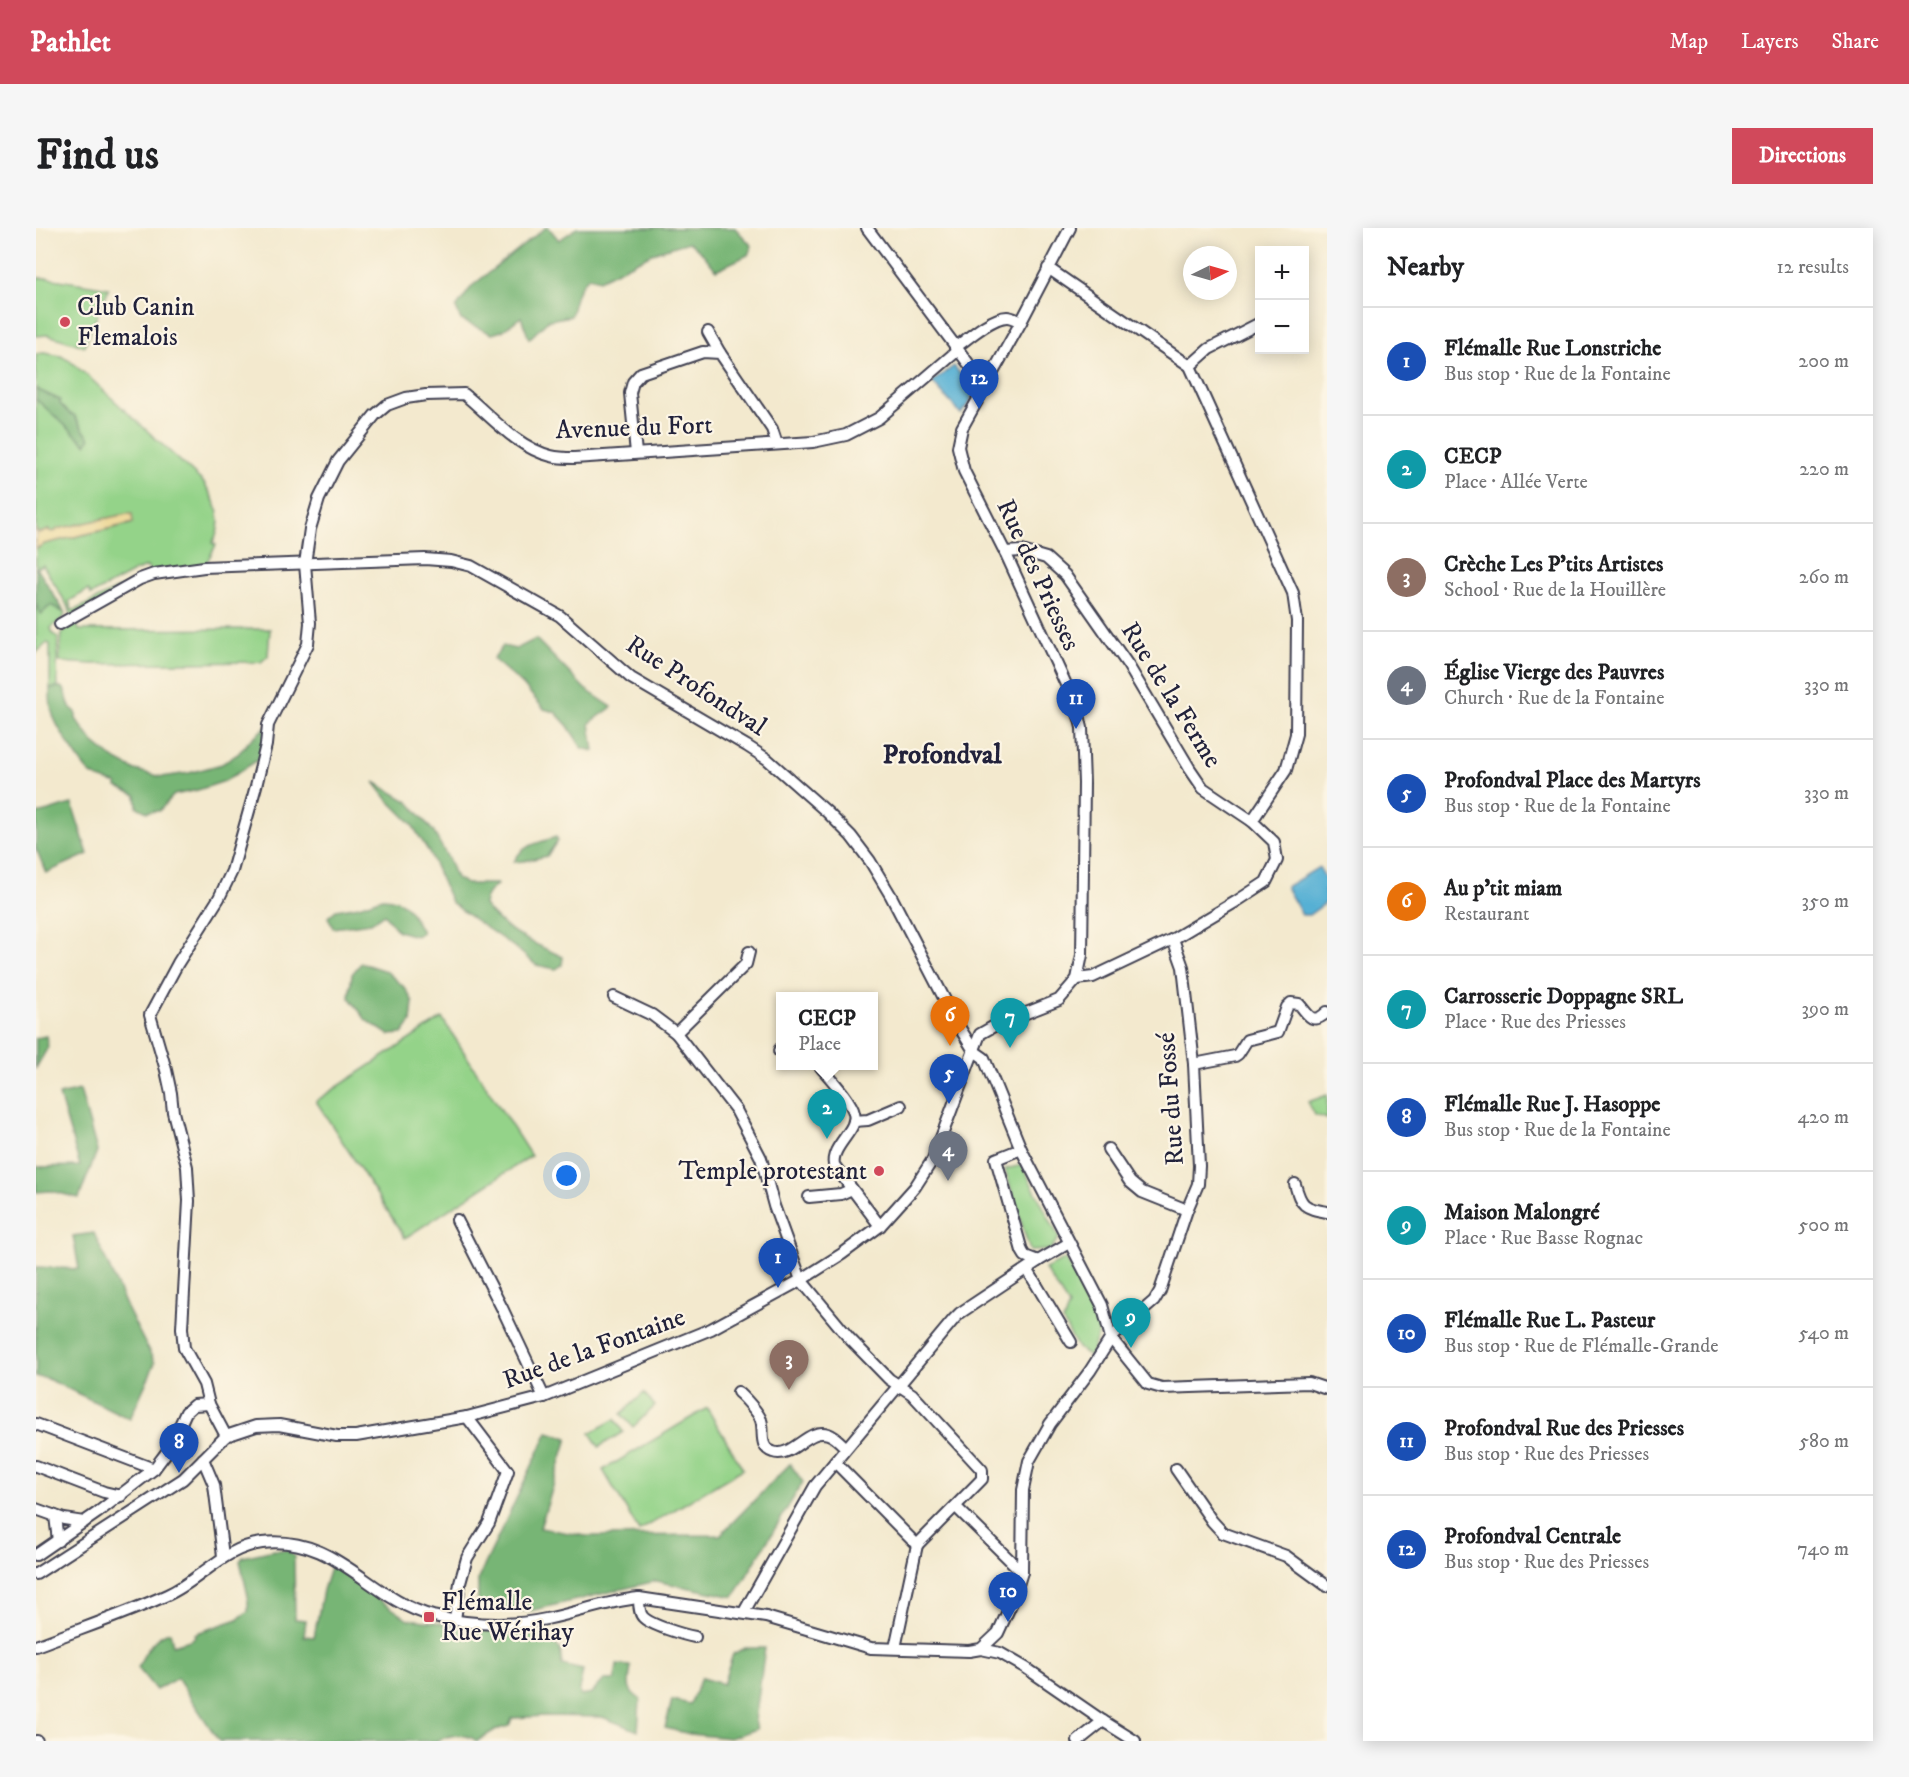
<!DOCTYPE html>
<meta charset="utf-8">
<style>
:root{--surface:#fff;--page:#f6f6f6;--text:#202124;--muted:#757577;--line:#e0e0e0;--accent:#d1495b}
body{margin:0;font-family:"IM FELL DW Pica",serif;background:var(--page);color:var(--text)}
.controls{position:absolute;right:18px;top:18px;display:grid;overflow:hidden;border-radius:0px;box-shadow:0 3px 15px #0003}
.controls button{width:54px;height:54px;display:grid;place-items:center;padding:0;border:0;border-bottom:2px solid var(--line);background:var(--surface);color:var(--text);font:30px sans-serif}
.compass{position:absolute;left:1147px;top:18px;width:54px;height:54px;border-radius:50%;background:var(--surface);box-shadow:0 3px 15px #0003;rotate:85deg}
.you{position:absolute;left:531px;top:948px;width:21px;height:21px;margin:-15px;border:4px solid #fff;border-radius:50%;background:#1a73e8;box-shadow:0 0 0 9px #1a73e833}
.badge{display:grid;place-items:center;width:39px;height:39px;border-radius:50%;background:var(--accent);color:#fff;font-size:20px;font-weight:700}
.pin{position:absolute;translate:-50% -50px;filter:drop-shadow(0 2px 3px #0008)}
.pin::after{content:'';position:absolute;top:32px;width:21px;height:18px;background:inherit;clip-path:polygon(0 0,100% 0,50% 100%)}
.popup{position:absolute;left:740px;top:764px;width:102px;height:78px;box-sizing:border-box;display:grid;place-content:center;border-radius:0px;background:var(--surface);filter:drop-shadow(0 2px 4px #0005);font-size:20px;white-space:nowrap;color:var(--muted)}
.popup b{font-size:22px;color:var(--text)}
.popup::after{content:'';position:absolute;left:50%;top:100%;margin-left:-12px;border:12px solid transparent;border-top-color:var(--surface)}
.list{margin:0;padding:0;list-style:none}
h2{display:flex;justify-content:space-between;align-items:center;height:78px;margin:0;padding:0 24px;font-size:26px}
h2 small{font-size:20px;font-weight:400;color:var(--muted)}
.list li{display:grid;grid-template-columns:39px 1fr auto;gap:18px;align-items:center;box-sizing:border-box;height:108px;padding:0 24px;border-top:2px solid var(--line)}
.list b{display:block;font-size:22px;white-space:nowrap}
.list p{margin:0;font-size:20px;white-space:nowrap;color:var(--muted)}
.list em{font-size:20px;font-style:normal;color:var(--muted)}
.map{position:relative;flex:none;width:1291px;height:1513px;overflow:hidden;border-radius:0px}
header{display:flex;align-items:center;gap:36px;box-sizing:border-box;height:84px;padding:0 30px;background:var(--accent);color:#fff}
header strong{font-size:28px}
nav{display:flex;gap:33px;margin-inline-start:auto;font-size:21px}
.intro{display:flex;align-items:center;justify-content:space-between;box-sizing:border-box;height:144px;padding:0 36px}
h1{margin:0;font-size:42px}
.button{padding:15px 27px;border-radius:0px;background:var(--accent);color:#fff;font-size:21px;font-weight:700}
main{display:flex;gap:36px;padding:0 36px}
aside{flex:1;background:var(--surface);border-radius:0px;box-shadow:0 3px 15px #0003}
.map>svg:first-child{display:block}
</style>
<header>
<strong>Pathlet</strong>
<nav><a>Map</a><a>Layers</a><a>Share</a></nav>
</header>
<div class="intro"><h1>Find us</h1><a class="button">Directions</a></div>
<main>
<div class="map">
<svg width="1291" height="1513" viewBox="0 0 1291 1513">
<rect width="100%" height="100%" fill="#fcf5e5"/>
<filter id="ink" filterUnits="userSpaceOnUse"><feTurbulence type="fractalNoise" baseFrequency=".0167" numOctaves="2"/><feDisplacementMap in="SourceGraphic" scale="12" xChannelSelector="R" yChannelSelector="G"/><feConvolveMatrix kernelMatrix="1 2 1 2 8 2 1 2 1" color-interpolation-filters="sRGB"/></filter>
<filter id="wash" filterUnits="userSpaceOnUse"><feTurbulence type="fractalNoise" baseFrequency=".008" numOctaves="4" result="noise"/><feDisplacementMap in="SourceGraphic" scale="24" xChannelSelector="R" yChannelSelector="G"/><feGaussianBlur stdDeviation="1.35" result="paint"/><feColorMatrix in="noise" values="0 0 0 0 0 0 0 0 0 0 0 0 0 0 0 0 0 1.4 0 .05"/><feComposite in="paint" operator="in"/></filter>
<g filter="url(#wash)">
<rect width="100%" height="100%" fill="#f3e9ce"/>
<g fill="#94d389" stroke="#5b7a62" stroke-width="1.5" fill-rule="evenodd">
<polygon points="0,50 11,50 73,60 48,118 12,107 0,108"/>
<path d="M 8,125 L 25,128 L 34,133 L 55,151 L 168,255 C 180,274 190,294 176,315 L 180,317 L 168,339 L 118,346 L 36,390 L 33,380 L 7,337 L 0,340 L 0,321 L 8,316 L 95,296 L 90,286 L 22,301 L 20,303 L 15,305 L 13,302 L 3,305 L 0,302 L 0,171 L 50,216 L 54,212 L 38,187 L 34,186 L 24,176 L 24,172 L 0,161 L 0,126 ZM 111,339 L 115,344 L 39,382 L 36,382 L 33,373 L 52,362 L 55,367 L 99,343 Z"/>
<polygon points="0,376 5,386 15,377 29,385 28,389 15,400 17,406 22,410 21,437 22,459 14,460 14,416 11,415 0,425"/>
<polygon points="40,394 43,402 234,401 232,428 225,434 56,436 23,434 26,406"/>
<polygon points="406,790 495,928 369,1010 280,873"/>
<polygon points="1291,867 1291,891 1279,887 1272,874"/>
<polygon points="986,937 1023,1010 1014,1022 994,1023 969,941"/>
<polygon points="1030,1031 1066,1095 1054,1129 1042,1120 1027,1094 1033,1078 1009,1041"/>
<polygon points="608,1165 619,1178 597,1199 585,1186"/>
<polygon points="671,1180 707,1241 603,1303 567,1242"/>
<polygon points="579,1191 587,1204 563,1219 554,1205"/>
</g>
<g fill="#77b575" stroke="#4c6c58" stroke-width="1.5">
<path d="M 509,0 L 513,0 L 523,12 L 541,0 L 699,0 L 716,18 L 712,27 L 680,42 L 668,27 L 653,14 L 622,23 L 563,52 L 553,49 C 541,57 539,74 535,88 L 513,92 L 493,111 L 485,89 L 466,103 L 456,106 L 425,92 L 420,80 L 436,58 Z"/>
<polygon points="0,161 24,172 24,176 34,186 38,187 46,200 54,210 50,216 0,171"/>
<polygon points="0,340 1,340 29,385 15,377 5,386 0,376"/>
<polygon points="500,411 549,461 576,479 554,495 558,523 546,520 532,498 519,484 508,481 487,457 457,431 467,418 480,421"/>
<path d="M 25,459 L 28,461 L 34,479 L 40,484 L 40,491 L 57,514 L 75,529 L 99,542 L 126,549 L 153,545 L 186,536 L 202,526 L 214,512 L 232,497 L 222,532 L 189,553 L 162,562 L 138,567 L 123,583 L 111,584 L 101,579 L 100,567 L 81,559 L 81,556 C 74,553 61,551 55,546 C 47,540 23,502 19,492 C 14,482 14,470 14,460 Z"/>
<path d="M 338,554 L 373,574 L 397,603 L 413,632 L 420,650 L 430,656 L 462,656 C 454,662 449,667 448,677 C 467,703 499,716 527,729 L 526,737 L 520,741 L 500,737 L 481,721 L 436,690 L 415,674 L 393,624 L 375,595 L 351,571 Z"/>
<path d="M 36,576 L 52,626 L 10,645 L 0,620 L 0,586 C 13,584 23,579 36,576 Z"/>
<path d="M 520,609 L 522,612 L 511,628 L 488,633 L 478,634 C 486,616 503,615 520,609 Z"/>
<path d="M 346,670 C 371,670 375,685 386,704 L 380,708 L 362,703 L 348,686 L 335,695 L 297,700 L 292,689 L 300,682 L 323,678 Z"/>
<polygon points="325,735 350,743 369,760 377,774 375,794 366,806 353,807 330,792 313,769 316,746"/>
<polygon points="10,808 12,819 0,840 0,810"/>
<polygon points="44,862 61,923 43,970 15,963 0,964 0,939 44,938 23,867"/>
<polygon points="58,1005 91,1080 119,1135 94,1191 10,1150 0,1149 0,1039 43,1041 37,1008"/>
<polygon points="512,1204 532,1210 504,1300 550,1308 684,1307 754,1236 767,1254 698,1369 620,1353 494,1383 442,1380 442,1351"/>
<path d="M 238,1322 L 252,1322 L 258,1328 L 259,1391 L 270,1392 L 268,1408 L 278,1409 L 287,1362 L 295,1337 C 311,1343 325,1354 339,1364 L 339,1369 L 372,1391 L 399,1394 L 437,1401 L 461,1403 L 471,1406 L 511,1408 L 524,1421 L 526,1437 L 547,1442 L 543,1462 L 545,1467 L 556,1465 L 568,1452 L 579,1452 L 581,1437 L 595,1438 C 593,1455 589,1461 604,1471 L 602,1503 L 566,1489 L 509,1488 L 476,1490 L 473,1498 L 459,1502 L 441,1513 C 429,1504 413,1507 400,1513 L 183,1513 L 141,1450 L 120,1462 L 102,1440 C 108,1425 117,1408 134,1404 L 137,1417 L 154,1412 L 160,1408 L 159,1406 L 164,1404 L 202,1391 L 212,1383 L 212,1368 L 204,1333 L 207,1329 Z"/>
<polygon points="709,1420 729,1420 719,1493 721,1501 694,1510 654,1506 629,1500 636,1472 654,1476 665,1450 687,1456 697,1426"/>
</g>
<polygon fill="#eeda9e" stroke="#887e6c" stroke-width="1.5" points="90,286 96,286 97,295 8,316 0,321 0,302 3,305 13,302 15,304 20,303 21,301"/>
<g fill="#56b0d4" stroke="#3c6988" stroke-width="1.5">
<polygon points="918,138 937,162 935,172 925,186 896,154"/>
<polygon points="1283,639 1291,653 1291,661 1289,663 1291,674 1273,687 1266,687 1250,659"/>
</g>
</g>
<g filter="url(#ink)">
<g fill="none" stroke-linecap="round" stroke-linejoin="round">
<g stroke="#414051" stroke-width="14">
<g id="minor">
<polyline points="831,0 950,159"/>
<polyline points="1012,40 1154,138 1257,365 1261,393 1260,506 1250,542 1216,593"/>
<polyline points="672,104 684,125"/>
<path d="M 919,120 C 931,111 956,89 971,89 C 976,89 980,92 985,94"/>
<polyline points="1154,138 1173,121 1224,95"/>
<polyline points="600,225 594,165 597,154 605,145 667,124 684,125 736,201 741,216"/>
<polyline points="969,324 986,323 1010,330 1029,347 1092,437 1154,541 1167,560 1216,593 1238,614 1241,632 1230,654 1201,673 1137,711 1057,749 1041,751"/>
<polyline points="1137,711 1147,739 1158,836 1163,938 1162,956 1151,982 1124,1063 1118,1073 1075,1110 1112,1156 1126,1160 1273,1155 1291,1161"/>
<polyline points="578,769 616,787 640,805 700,882 725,930 738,978 765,1052 813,1110 853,1151 876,1166 946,1242 946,1251 881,1317"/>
<polyline points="640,805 710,736 713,724"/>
<polyline points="743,823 744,821"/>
<path d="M 1158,836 L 1199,828 L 1202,826 L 1211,812 L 1242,804 L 1251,779 L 1255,775 L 1263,776 C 1273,787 1276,798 1291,784"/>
<path d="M 784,838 C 793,849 815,872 818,885 C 823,902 794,918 798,937 L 844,998"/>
<polyline points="818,893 832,892 865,878"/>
<polyline points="985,921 960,931 986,1023 989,1028 1002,1033"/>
<polyline points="1072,921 1094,954 1106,964 1151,982"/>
<path d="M 1259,956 C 1265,978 1268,980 1291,984"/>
<polyline points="773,969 805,966 816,961"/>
<polyline points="421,992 466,1080 508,1169"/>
<polyline points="991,1041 1035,1114"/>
<path d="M 702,1164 C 707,1168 723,1185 725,1192 C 729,1203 722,1219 737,1224 C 756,1231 772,1199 792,1206 C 799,1208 805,1215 810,1220"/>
<polyline points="0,1196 118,1241"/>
<path d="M 190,1208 L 173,1176 L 168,1156 L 148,1120 L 146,1100 L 153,973 L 151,939 L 137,884 L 135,865 L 130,842 L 114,787 L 142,735 L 183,670 L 196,643 L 220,558 L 230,517 L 232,497 L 272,416 L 274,395 L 269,336 L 274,301 L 283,271 L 302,233 L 339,187 L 351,177 L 370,170 L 390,167 L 428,166 C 455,188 480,219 515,228 C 522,230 531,230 538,230 L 777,214 L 810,207 L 843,190 L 921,123"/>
<polyline points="167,1231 178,1257 187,1328"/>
<polyline points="799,1234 881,1317"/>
<polyline points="0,1238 68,1264 85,1268"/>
<polyline points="1140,1241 1176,1293 1187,1305 1250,1328 1291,1358"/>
<polyline points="920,1279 986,1344"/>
<polyline points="0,1281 28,1291 48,1294"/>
<polyline points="19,1288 22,1313"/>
<polyline points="0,1327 61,1285 118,1241 133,1221 150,1184 158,1177 173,1176"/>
<polyline points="0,1346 147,1251 190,1208 220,1198 243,1197 301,1208 320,1208 431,1189 508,1169 675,1101 765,1052 806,1026 844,998 879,959 897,931 944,806 960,797 1023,772 1041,751 1046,727 1048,555 1046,500 1044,491 1033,463 969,324 928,243 922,219 926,200 985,94 1034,0"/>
<path d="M 603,1370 C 603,1376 603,1385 607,1389 C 614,1397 648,1407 659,1409"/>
<polyline points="708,1384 779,1258 918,1091 924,1085 1002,1033 1033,1015"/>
<polyline points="419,1392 424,1355 431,1330 453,1295 472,1243 431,1189"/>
<path d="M 0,1418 C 44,1401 89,1386 131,1367 C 165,1352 186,1320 226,1315 C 302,1307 332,1371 397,1388 C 435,1397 472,1399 510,1391 C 541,1385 571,1373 603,1370 L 730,1389 L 835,1420 L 933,1423 L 945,1421 L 962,1405 L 978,1370 L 986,1344 L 987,1262 L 993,1233 L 1014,1196 L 1054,1143 L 1075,1110 L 1066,1077 L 985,921 L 948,830 L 938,823 L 922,797 L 855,668 L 834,633 L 815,608 L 791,584 L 731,531 L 711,518 L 595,450 L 524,388 L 435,338 L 415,333 L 389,331 L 168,339 L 118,346 L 104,351 L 24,396"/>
<polyline points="859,1420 881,1317"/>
<polyline points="945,1421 964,1425 990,1440 1067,1493 1099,1513"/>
<polyline points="0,1513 1,1513"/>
<polyline points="1042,1513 1067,1493"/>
</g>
</g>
<use href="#minor" stroke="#fff" stroke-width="10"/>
</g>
</g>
<g fill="#d1495b" stroke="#fcf5e5" stroke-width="2">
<circle cx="29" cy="94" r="6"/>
<circle cx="843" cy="943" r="6"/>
<rect x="387" y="1383" width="12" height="12" rx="3"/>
</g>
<g text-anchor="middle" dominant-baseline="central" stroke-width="4.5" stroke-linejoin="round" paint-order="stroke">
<g font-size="26" fill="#22223b" stroke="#fcf5e5" text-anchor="start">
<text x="41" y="79">Club Canin<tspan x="41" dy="30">Flemalois</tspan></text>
<text x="831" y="943" text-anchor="end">Temple protestant</text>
<text x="405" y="1374">Flémalle<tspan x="405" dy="30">Rue Wérihay</tspan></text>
</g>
<g font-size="26" fill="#22223b" stroke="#fcf5e5">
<text transform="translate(598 200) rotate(-2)">Avenue du Fort</text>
<text transform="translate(1002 347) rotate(65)">Rue des Priesses</text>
<text transform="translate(660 458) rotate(33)">Rue Profondval</text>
<text transform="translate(1135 467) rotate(58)">Rue de la Ferme</text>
<text transform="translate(1135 871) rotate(-94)">Rue du Fossé</text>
<text transform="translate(558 1121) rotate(-20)">Rue de la Fontaine</text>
</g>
<g font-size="27" font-weight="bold" fill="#22223b" stroke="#fcf5e5">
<text x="906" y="527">Profondval</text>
</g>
</g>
</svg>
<div class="controls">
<button>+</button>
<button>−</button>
</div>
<svg class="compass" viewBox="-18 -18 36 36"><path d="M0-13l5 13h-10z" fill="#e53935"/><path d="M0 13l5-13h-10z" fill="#757577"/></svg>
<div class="you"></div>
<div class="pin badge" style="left:742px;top:1060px;background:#1a4fb4">1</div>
<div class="pin badge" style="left:791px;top:911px;background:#0f9aa8">2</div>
<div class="popup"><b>CECP</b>Place</div>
<div class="pin badge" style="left:753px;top:1162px;background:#8d6e63">3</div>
<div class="pin badge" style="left:912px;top:953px;background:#6b7280">4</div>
<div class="pin badge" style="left:913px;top:876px;background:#1a4fb4">5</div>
<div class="pin badge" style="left:914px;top:818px;background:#e8710a">6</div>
<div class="pin badge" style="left:974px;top:820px;background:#0f9aa8">7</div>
<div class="pin badge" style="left:143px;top:1245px;background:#1a4fb4">8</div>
<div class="pin badge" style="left:1095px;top:1120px;background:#0f9aa8">9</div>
<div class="pin badge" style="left:972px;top:1394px;background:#1a4fb4">10</div>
<div class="pin badge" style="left:1040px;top:501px;background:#1a4fb4">11</div>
<div class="pin badge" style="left:943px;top:181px;background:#1a4fb4">12</div>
</div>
<aside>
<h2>Nearby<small>12 results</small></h2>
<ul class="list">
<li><span class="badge" style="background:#1a4fb4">1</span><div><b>Flémalle Rue Lonstriche</b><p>Bus stop · Rue de la Fontaine</p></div><em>200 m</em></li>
<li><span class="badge" style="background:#0f9aa8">2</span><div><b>CECP</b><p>Place · Allée Verte</p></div><em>220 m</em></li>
<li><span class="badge" style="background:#8d6e63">3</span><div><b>Crèche Les P'tits Artistes</b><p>School · Rue de la Houillère</p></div><em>260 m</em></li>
<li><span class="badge" style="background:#6b7280">4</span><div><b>Église Vierge des Pauvres</b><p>Church · Rue de la Fontaine</p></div><em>330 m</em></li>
<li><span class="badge" style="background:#1a4fb4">5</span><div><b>Profondval Place des Martyrs</b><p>Bus stop · Rue de la Fontaine</p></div><em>330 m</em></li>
<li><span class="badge" style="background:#e8710a">6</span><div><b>Au p'tit miam</b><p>Restaurant</p></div><em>350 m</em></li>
<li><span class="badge" style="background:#0f9aa8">7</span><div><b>Carrosserie Doppagne SRL</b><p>Place · Rue des Priesses</p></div><em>390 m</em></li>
<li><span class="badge" style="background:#1a4fb4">8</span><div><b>Flémalle Rue J. Hasoppe</b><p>Bus stop · Rue de la Fontaine</p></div><em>420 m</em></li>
<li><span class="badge" style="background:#0f9aa8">9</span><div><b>Maison Malongré</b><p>Place · Rue Basse Rognac</p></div><em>500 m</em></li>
<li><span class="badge" style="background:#1a4fb4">10</span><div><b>Flémalle Rue L. Pasteur</b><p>Bus stop · Rue de Flémalle-Grande</p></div><em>540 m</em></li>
<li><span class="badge" style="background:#1a4fb4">11</span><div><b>Profondval Rue des Priesses</b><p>Bus stop · Rue des Priesses</p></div><em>580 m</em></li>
<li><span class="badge" style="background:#1a4fb4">12</span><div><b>Profondval Centrale</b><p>Bus stop · Rue des Priesses</p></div><em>740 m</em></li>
</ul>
</aside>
</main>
